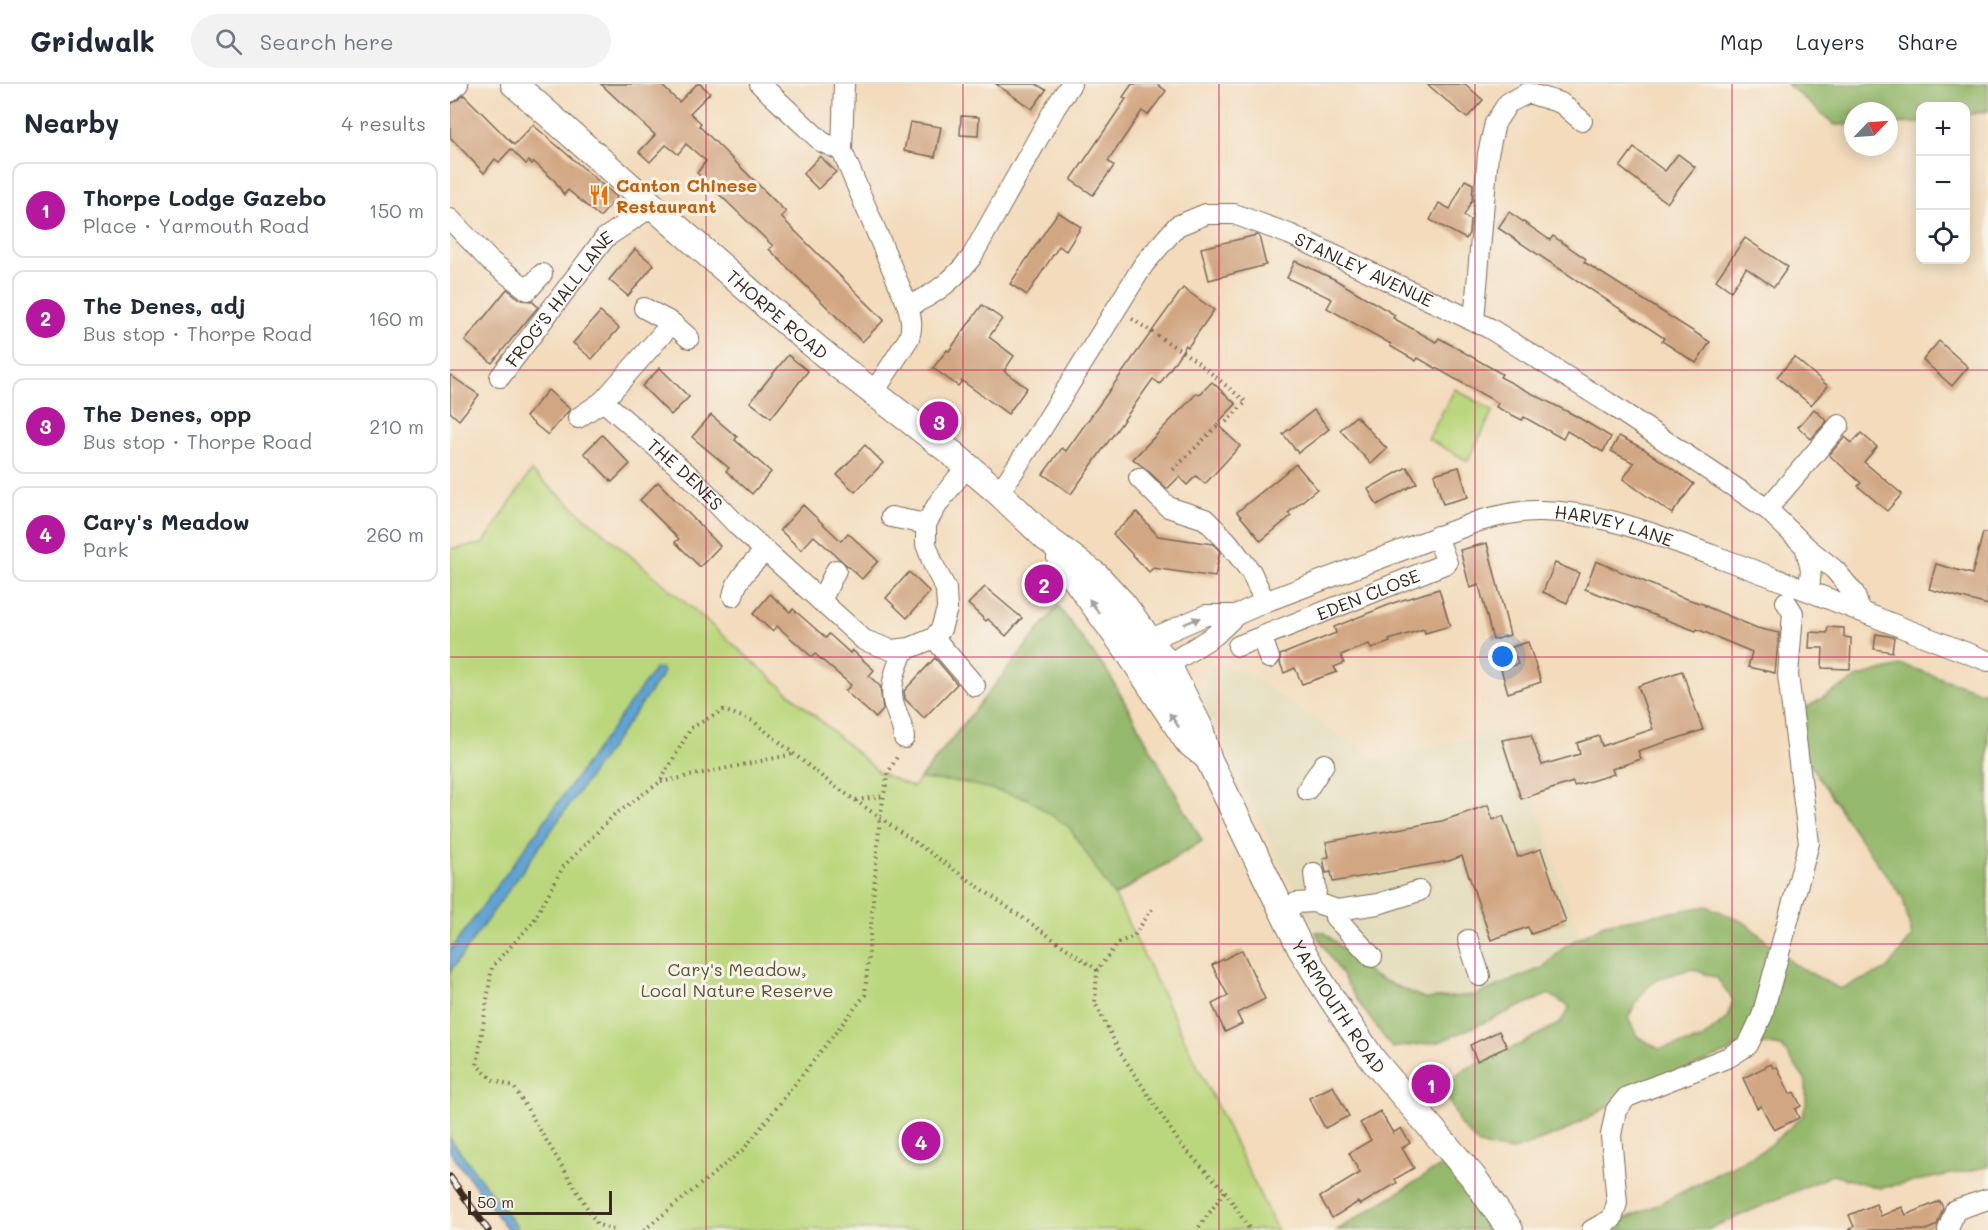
<!DOCTYPE html>
<meta charset="utf-8">
<style>
:root{--surface:#fff;--page:#f2f2f3;--text:#1f2937;--muted:#747a83;--line:#e0e1e3;--accent:#b5179e}
body{margin:0;font-family:Mali,sans-serif;background:var(--page);color:var(--text)}
.controls{position:absolute;right:18px;top:18px;display:grid;overflow:hidden;border-radius:12px;box-shadow:0 3px 15px #0003}
.controls button{width:54px;height:54px;display:grid;place-items:center;padding:0;border:0;border-bottom:2px solid var(--line);background:var(--surface);color:var(--text);font:30px sans-serif}
.compass{position:absolute;left:1394px;top:18px;width:54px;height:54px;border-radius:50%;background:var(--surface);box-shadow:0 3px 15px #0003;rotate:65deg}
.scale{position:absolute;left:18px;bottom:15px;width:144px;box-sizing:border-box;padding-left:6px;border:3px solid #3b2a1e;border-top:0;font-size:16px;line-height:21px;white-space:nowrap;color:#3b2a1e;-webkit-text-stroke:4px #f7f3e8;paint-order:stroke}
.you{position:absolute;left:1053px;top:573px;width:21px;height:21px;margin:-15px;border:4px solid #fff;border-radius:50%;background:#1a73e8;box-shadow:0 0 0 9px #1a73e833}
.badge{display:grid;place-items:center;width:39px;height:39px;border-radius:50%;background:var(--accent);color:#fff;font-size:20px;font-weight:700}
.pin{position:absolute;translate:-50% -50%;border:3px solid #fff;box-shadow:0 2px 6px #0006}
.list{margin:0;padding:0;list-style:none}
h2{display:flex;justify-content:space-between;align-items:center;height:78px;margin:0;padding:0 24px;font-size:26px}
h2 small{font-size:20px;font-weight:400;color:var(--muted)}
.list li{display:grid;grid-template-columns:39px 1fr auto;gap:18px;align-items:center;box-sizing:border-box;height:96px;margin:0 12px 12px;padding:0 12px;border:2px solid var(--line);border-radius:12px}
.list b{display:block;font-size:22px;white-space:nowrap}
.list p{margin:0;font-size:20px;white-space:nowrap;color:var(--muted)}
.list em{font-size:20px;font-style:normal;color:var(--muted)}
.icon{flex:none;width:33px;height:33px;fill:none;stroke:currentColor;stroke-width:2;stroke-linecap:round;stroke-linejoin:round}
.map{position:relative;flex:none;width:1538px;height:1146px;overflow:hidden}
header{display:flex;align-items:center;gap:36px;box-sizing:border-box;height:84px;padding:0 30px;background:var(--surface);border-bottom:2px solid var(--line)}
header strong{font-size:28px}
nav{display:flex;gap:33px;margin-inline-start:auto;font-size:21px}
.search{width:420px;height:54px;background:var(--page);display:flex;align-items:center;gap:15px;box-sizing:border-box;padding:0 21px;border-radius:33px;color:var(--muted);font-size:22px}
main{display:flex}
aside{flex:1;background:var(--surface)}
.map>svg:first-child{display:block}
</style>
<header>
<strong>Gridwalk</strong>
<div class="search"><svg class="icon" aria-label="search" viewBox="0 0 24 24"><circle cx="10" cy="10" r="6"/><path d="M15 15l6 6"/></svg>Search here</div>
<nav><a>Map</a><a>Layers</a><a>Share</a></nav>
</header>
<main>
<aside>
<h2>Nearby<small>4 results</small></h2>
<ul class="list">
<li><span class="badge">1</span><div><b>Thorpe Lodge Gazebo</b><p>Place · Yarmouth Road</p></div><em>150 m</em></li>
<li><span class="badge">2</span><div><b>The Denes, adj</b><p>Bus stop · Thorpe Road</p></div><em>160 m</em></li>
<li><span class="badge">3</span><div><b>The Denes, opp</b><p>Bus stop · Thorpe Road</p></div><em>210 m</em></li>
<li><span class="badge">4</span><div><b>Cary's Meadow</b><p>Park</p></div><em>260 m</em></li>
</ul>
</aside>
<div class="map">
<svg width="1538" height="1146" viewBox="0 0 1538 1146">
<rect width="100%" height="100%" fill="#f7f3e8"/>
<filter id="ink" filterUnits="userSpaceOnUse"><feTurbulence type="fractalNoise" baseFrequency=".0167" numOctaves="2"/><feDisplacementMap in="SourceGraphic" scale="12" xChannelSelector="R" yChannelSelector="G"/><feConvolveMatrix kernelMatrix="1 2 1 2 8 2 1 2 1" color-interpolation-filters="sRGB"/></filter>
<filter id="wash" filterUnits="userSpaceOnUse"><feTurbulence type="fractalNoise" baseFrequency=".008" numOctaves="4" result="noise"/><feDisplacementMap in="SourceGraphic" scale="24" xChannelSelector="R" yChannelSelector="G"/><feGaussianBlur stdDeviation="1.35" result="paint"/><feColorMatrix in="noise" values="0 0 0 0 0 0 0 0 0 0 0 0 0 0 0 0 0 1.4 0 .05"/><feComposite in="paint" operator="in"/></filter>
<g filter="url(#wash)">
<rect width="100%" height="100%" fill="#f3dbbc"/>
<polygon fill="#e3dbba" points="760,581 772,581 792,587 925,675 1061,646 1130,854 1115,862 1094,883 1026,911 976,915 923,892 875,848 865,848 756,625 756,593"/>
<g fill="#bbd77d" stroke="#7b804e" stroke-width="1.5">
<polygon points="1005,305 1043,327 1018,377 978,355"/>
<polygon points="81,387 243,525 430,689 463,703 608,522 660,592 752,757 665,812 827,1146 67,1146 0,1058 0,465 33,460"/>
</g>
<g fill="#94b86c" stroke="#687145" stroke-width="1.5" fill-rule="evenodd">
<polygon points="1337,0 1538,0 1538,27 1516,31 1516,22 1470,22 1470,39 1439,40 1439,27 1403,27 1403,41 1385,41"/>
<polygon points="608,522 660,592 752,757 664,812 619,743 576,714 511,698 470,695"/>
<path d="M 1453,581 L 1538,610 L 1538,1083 L 1430,1104 L 1382,1091 L 1257,1146 L 1150,1146 L 1209,1120 L 1315,1065 L 1352,1033 L 1356,1021 L 1356,997 L 1332,963 L 1300,958 L 1175,1013 L 1113,1048 L 1061,1067 L 1029,1061 L 1010,1040 L 995,1007 L 1011,987 L 1069,961 L 1110,939 L 1120,923 L 1099,910 L 989,958 L 942,964 L 911,922 L 865,848 L 874,848 L 923,892 L 976,915 L 1026,911 L 1094,883 L 1115,862 L 1154,840 L 1257,822 L 1295,839 L 1344,880 L 1390,905 L 1436,886 L 1462,853 L 1453,814 L 1401,742 L 1348,662 L 1352,626 L 1409,593 ZM 1242,885 L 1267,894 L 1283,916 L 1277,934 L 1251,956 L 1209,965 L 1187,952 L 1178,934 C 1197,898 1202,895 1242,885 Z"/>
<polygon points="994,1080 1028,1119 1046,1146 887,1146"/>
</g>
<g fill="#5fa3d4" stroke="#4d6679" stroke-width="1.5">
<polygon points="211,584 213,588 210,594 0,888 0,867 205,585"/>
<polygon points="0,1054 69,1146 58,1146 0,1068"/>
</g>
<g id="blocks">
<g fill="#d1a682">
<polygon points="151,0 210,0 229,18 247,0 250,0 260,9 240,29 251,39 249,42 336,128 331,133 434,236 412,258 319,165 323,162 247,89 256,77 236,60 228,70 216,61 200,78 189,68 205,51"/>
<polygon points="546,0 586,0 596,6 582,25"/>
<polygon points="682,0 707,0 716,7 698,31 692,27 658,77 664,82 643,111 621,96 676,15 673,13"/>
<polygon points="977,0 1015,0 1033,16 1017,34"/>
<polygon points="14,11 64,61 83,41 167,113 150,133 118,106 114,111 105,97 84,78 82,80 79,77 76,80 61,65 49,78 45,75 34,89 0,53 0,21"/>
<polygon points="511,32 529,33 528,52 510,51"/>
<polygon points="460,38 491,43 485,73 454,67"/>
<polygon points="1184,64 1215,87 1228,70 1245,83 1217,119 1170,83"/>
<polygon points="370,72 386,88 368,105 353,90"/>
<polygon points="1015,96 1023,100 1022,116 1014,132 1020,136 1019,149 1016,155 980,136 989,119 1000,125"/>
<polygon points="608,128 631,143 616,167 609,162 577,211 560,200"/>
<polygon points="1059,128 1100,156 1103,152 1136,175 1134,178 1260,258 1246,279 1212,257 1214,254 1048,144"/>
<polygon points="807,151 809,152 816,181 759,196 751,164"/>
<polygon points="1295,154 1338,183 1324,203 1296,184 1281,207 1266,196"/>
<polygon points="185,165 204,181 178,212 159,196"/>
<polygon points="845,177 884,195 945,231 943,234 986,258 989,254 1052,290 1050,293 1126,332 1161,353 1153,368 1117,347 1113,355 1074,333 1072,336 1046,323 1048,319 968,274 966,277 940,262 941,260 877,224 882,215 837,194"/>
<polygon points="733,204 764,226 738,263 736,261 710,300 703,295 621,410 593,390 612,364 616,367"/>
<polygon points="57,205 71,216 82,217 88,223 42,279 15,257"/>
<polygon points="532,221 552,235 539,253 564,272 554,287 577,304 558,330 512,297 508,302 483,284 497,266 499,267"/>
<polygon points="150,228 169,244 142,275 123,259"/>
<polygon points="1489,257 1518,283 1502,302 1473,276"/>
<polygon points="338,271 358,287 321,334 300,318"/>
<polygon points="1344,273 1378,302 1361,321 1327,293"/>
<polygon points="210,284 239,313 221,331 192,302"/>
<polygon points="0,291 29,311 9,336 0,328"/>
<polygon points="762,298 786,320 767,340 790,362 755,400 746,392 737,401 729,393 717,405 697,386 683,375 747,309 749,311"/>
<polygon points="98,306 120,325 98,351 76,333"/>
<polygon points="1364,325 1377,337 1361,355 1348,343"/>
<polygon points="864,326 879,345 848,369 833,350"/>
<polygon points="261,331 287,353 285,356 321,388 302,410 276,387 279,384 242,353"/>
<polygon points="906,332 937,365 921,380 890,346"/>
<polygon points="1411,349 1427,363 1414,378 1452,410 1437,427 1408,402 1411,399 1379,371 1395,353 1402,359"/>
<polygon points="152,351 180,380 162,398 134,369"/>
<polygon points="1169,352 1194,365 1244,400 1222,430 1173,395 1184,379 1161,367"/>
<polygon points="415,361 433,379 405,408 387,391"/>
<polygon points="846,380 867,405 838,429 841,432 811,457 787,428"/>
<polygon points="957,383 967,399 927,421 918,405"/>
<polygon points="1009,383 1018,413 993,420 984,390"/>
<polygon points="208,398 270,462 250,483 225,458 229,455 190,416"/>
<polygon points="353,421 391,457 398,449 428,477 412,495 364,452 351,466 330,446"/>
<polygon points="687,428 708,452 763,460 770,467 765,493 703,484 699,488 663,450"/>
<polygon points="1533,449 1538,449 1538,521 1479,505 1486,480 1522,490"/>
<polygon points="1037,459 1060,551 1043,556 1029,501 1020,504 1010,466"/>
<polygon points="1146,477 1228,512 1256,521 1255,522 1307,544 1329,549 1325,589 1298,583 1302,568 1247,545 1246,547 1135,505"/>
<polygon points="1105,479 1129,489 1117,519 1093,508"/>
<polygon points="459,488 480,508 457,534 436,514"/>
<polygon points="535,503 572,534 556,552 538,535 536,537 518,520"/>
<polygon points="989,505 1000,542 975,549 974,545 939,556 940,558 921,565 919,560 891,571 894,579 884,583 887,588 852,600 845,584 834,589 830,579 830,571 886,549 884,543 946,518"/>
<polygon points="320,510 340,528 343,525 376,554 379,550 400,569 402,566 424,586 419,592 430,602 433,626 426,634 395,607 401,601 365,570 362,573 327,542 322,547 303,530"/>
<polygon points="1378,543 1394,544 1394,553 1401,554 1400,585 1372,584 1373,564 1359,564 1360,548 1377,549"/>
<polygon points="1426,550 1444,553 1442,568 1424,565"/>
<polygon points="1078,558 1091,598 1058,609 1051,585 1068,580 1062,563"/>
<polygon points="485,574 507,600 474,634 455,615 454,607"/>
<polygon points="1232,587 1253,646 1188,667 1191,675 1162,685 1164,690 1124,702 1123,698 1071,715 1052,656 1081,651 1092,681 1130,670 1127,659 1149,652 1152,662 1203,645 1188,602"/>
<polygon points="1038,721 1043,736 1053,732 1068,773 1091,765 1116,838 1081,850 1078,843 1041,856 1012,772 999,777 883,798 881,788 876,789 873,774 879,773 876,758 992,737"/>
<polygon points="792,866 815,915 787,929 792,940 775,948 762,920 778,912 762,881"/>
<polygon points="1049,947 1057,963 1027,977 1020,961"/>
<polygon points="1321,980 1323,984 1327,983 1340,1010 1344,1008 1351,1022 1345,1025 1349,1034 1324,1046 1311,1022 1307,1024 1293,994"/>
<polygon points="883,1002 899,1032 875,1044 859,1014"/>
<polygon points="930,1027 943,1049 951,1044 960,1059 952,1064 964,1084 945,1095 947,1099 910,1121 908,1118 882,1134 870,1113 910,1089 899,1069 921,1056 910,1039"/>
<polygon points="1490,1117 1493,1124 1487,1141 1476,1146 1398,1146 1404,1143 1399,1131 1426,1120 1431,1132 1452,1123 1456,1131"/>
</g>
</g>
</g>
<g filter="url(#ink)">
<use href="#blocks" fill-opacity="0" stroke="#7b6855" stroke-width="1.5"/>
<g fill="none" stroke-linecap="round" stroke-linejoin="round">
<g stroke="#7b6855" stroke-width="22">
<g id="minor">
<polyline points="310,0 372,58 392,67"/>
<path d="M 394,0 L 392,67 L 458,222 C 461,234 463,242 459,254 L 424,308"/>
<polyline points="0,8 8,0"/>
<polyline points="0,135 39,176 78,206 92,190"/>
<path d="M 458,222 C 485,211 503,196 521,174 L 605,24 L 621,0"/>
<polyline points="194,224 222,239"/>
<polyline points="1024,237 1038,70 1045,39 1058,19 1078,9 1111,19 1132,37"/>
<path id="s1" d="M 239,254 L 222,239 L 153,317 L 243,395 L 288,442 L 414,556 L 441,566 L 460,564 L 484,554 L 491,545 L 497,525 L 496,505 L 484,482 L 476,460 L 476,440 L 489,418 L 517,382"/>
<path id="s2" d="M 50,293 L 155,154 L 201,123"/>
<polyline points="128,334 153,317"/>
<polyline points="689,394 718,423 755,435 777,457 801,488 815,518"/>
<path id="s3" d="M 548,408 L 557,397 L 591,346 L 694,180 L 727,142 L 756,130 L 784,130 L 839,150 L 1039,244 L 1157,318 L 1317,425 L 1355,462 L 1385,486 L 1404,509 L 1410,527"/>
<polyline points="1317,425 1389,341"/>
<polyline points="441,433 476,440"/>
<polyline points="1355,462 1361,485 1359,506"/>
<path d="M 283,512 C 286,494 303,480 315,467"/>
<polyline points="371,517 386,486"/>
<polyline points="484,554 525,602"/>
<polyline points="812,554 819,574"/>
<polyline points="701,555 756,531 786,531"/>
<path id="s4" d="M 788,562 L 997,479 L 987,452"/>
<path id="s5" d="M 718,581 L 765,551 L 786,531 L 815,518 L 1029,437 C 1048,432 1067,427 1087,427 C 1147,426 1206,451 1262,471 C 1355,504 1446,542 1538,577"/>
<path d="M 454,654 C 453,640 446,630 443,617 C 439,600 448,580 454,565"/>
<polyline points="857,706 874,680"/>
<polyline points="864,789 866,806 864,818"/>
<polyline points="887,826 885,833 922,873"/>
<polyline points="833,829 846,819 864,818 887,826 928,820 969,807"/>
<polyline points="1018,856 1030,892"/>
<polyline points="1142,1146 1162,1135 1167,1119 1161,1051 1166,1026 1177,1013 1279,973 1298,961 1312,932 1359,759 1338,591 1343,529 1336,518"/>
<polyline points="1498,1146 1505,1126 1538,1115"/>
</g>
</g>
<g stroke="#7b6855" stroke-width="28">
<g id="major">
<path id="s6" d="M 64,0 L 319,224 L 385,279 L 503,370 L 548,408 L 596,454 L 647,492 L 673,520 L 718,581 L 750,644 L 758,674 L 851,865 L 878,909 L 923,976 L 1024,1094 L 1060,1146"/>
<polyline points="610,474 679,569 738,658 757,673"/>
</g>
</g>
<g stroke="#7b6855" stroke-width="4" stroke-dasharray="1.5 4.5" stroke-linecap="butt">
<polyline points="682,235 745,276 796,318 776,338 769,340 721,388"/>
<polyline points="211,698 344,670"/>
<polyline points="406,716 434,712"/>
<polyline points="702,825 684,852 668,859 647,886 645,919 670,968 731,1061 775,1107 747,1146"/>
<polyline points="775,1107 800,1146"/>
<polyline points="163,1146 147,1140 64,1003 43,996 27,981 42,883 83,838 113,783 164,731 210,698 241,644 273,626 303,637 375,695 647,886"/>
<polyline points="194,1146 294,1065 415,911 430,733 438,689 448,671"/>
</g>
<use href="#minor" stroke="#fff" stroke-width="20"/>
<use href="#major" stroke="#fff" stroke-width="26"/>
<g stroke="#3b2a1e" stroke-width="7">
<polyline id="rail" points="0,1093 38,1146"/>
</g>
<use href="#rail" stroke="#f7f3e8" stroke-width="4.5" stroke-dasharray="14" stroke-linecap="butt"/>
</g>
<defs><path id="oneway-solid" d="M-6-.8H1V-3.2L6.5 0L1 3.2V.8H-6Z" transform="scale(1.5)"/></defs>
<g fill="#a79f9a">
<use href="#oneway-solid" transform="translate(644 522) rotate(-125)"/>
<use href="#oneway-solid" transform="translate(742 537) rotate(-22)"/>
<use href="#oneway-solid" transform="translate(724 636) rotate(-124)"/>
</g>
</g>
<path fill="none" stroke="#c2185b" stroke-width="1.5" stroke-opacity="0.55" d="M 256,0 L 256,1146M 513,0 L 513,1146M 769,0 L 769,1146M 1025,0 L 1025,1146M 1282,0 L 1282,1146M 0,286 L 1538,286M 0,573 L 1538,573M 0,860 L 1538,860"/>
<defs>
<g id="restaurant-bare" transform="scale(1.62)"><path d="M-5-6h1v4h1v-4h1v4h1v-4h1v5L-1.5 .5V6h-2V.5L-5-1ZM5-6V6H3V1.5H1.5Q1.5-4 5-6Z" fill="#e8710a" stroke="#f7f3e8" stroke-width="2.5" paint-order="stroke"/></g>
</defs>
<g fill-rule="evenodd">
<use href="#restaurant-bare" x="149" y="111"/>
</g>
<g text-anchor="middle" dominant-baseline="central" stroke-width="6" stroke-linejoin="round" paint-order="stroke">
<g font-size="18" font-weight="bold" fill="#c56008" stroke="#f7f3e8" text-anchor="start">
<text x="166" y="101">Canton Chinese<tspan x="166" dy="21">Restaurant</tspan></text>
</g>
<g font-size="18" fill="#3b2a1e" stroke="#f7f3e8">
<text stroke="none"><textPath href="#s3" startOffset="522">STANLEY AVENUE</textPath></text>
<text stroke="none"><textPath href="#s2" startOffset="98">FROG'S HALL LANE</textPath></text>
<text stroke="none"><textPath href="#s6" startOffset="350">THORPE ROAD</textPath></text>
<text stroke="none"><textPath href="#s1" startOffset="237">THE DENES</textPath></text>
<text stroke="none"><textPath href="#s5" startOffset="483">HARVEY LANE</textPath></text>
<text stroke="none"><textPath href="#s4" startOffset="140">EDEN CLOSE</textPath></text>
<text stroke="none"><textPath href="#s6" startOffset="1260">YARMOUTH ROAD</textPath></text>
</g>
<g font-size="18" fill="#5b5536" stroke="#f7f3e8">
<text x="287" y="885">Cary's Meadow,<tspan x="287" dy="21">Local Nature Reserve</tspan></text>
</g>
</g>
</svg>
<div class="controls">
<button>+</button>
<button>−</button>
<button><svg class="icon" aria-label="locate" viewBox="0 0 24 24"><circle cx="12" cy="12" r="6"/><path d="M12 2v4M12 18v4M2 12h4M18 12h4"/></svg></button>
</div>
<svg class="compass" viewBox="-18 -18 36 36"><path d="M0-13l5 13h-10z" fill="#e53935"/><path d="M0 13l5-13h-10z" fill="#747a83"/></svg>
<div class="scale">50 m</div>
<div class="you"></div>
<div class="pin badge" style="left:981px;top:1000px">1</div>
<div class="pin badge" style="left:594px;top:500px">2</div>
<div class="pin badge" style="left:489px;top:337px">3</div>
<div class="pin badge" style="left:471px;top:1057px">4</div>
</div>
</main>
